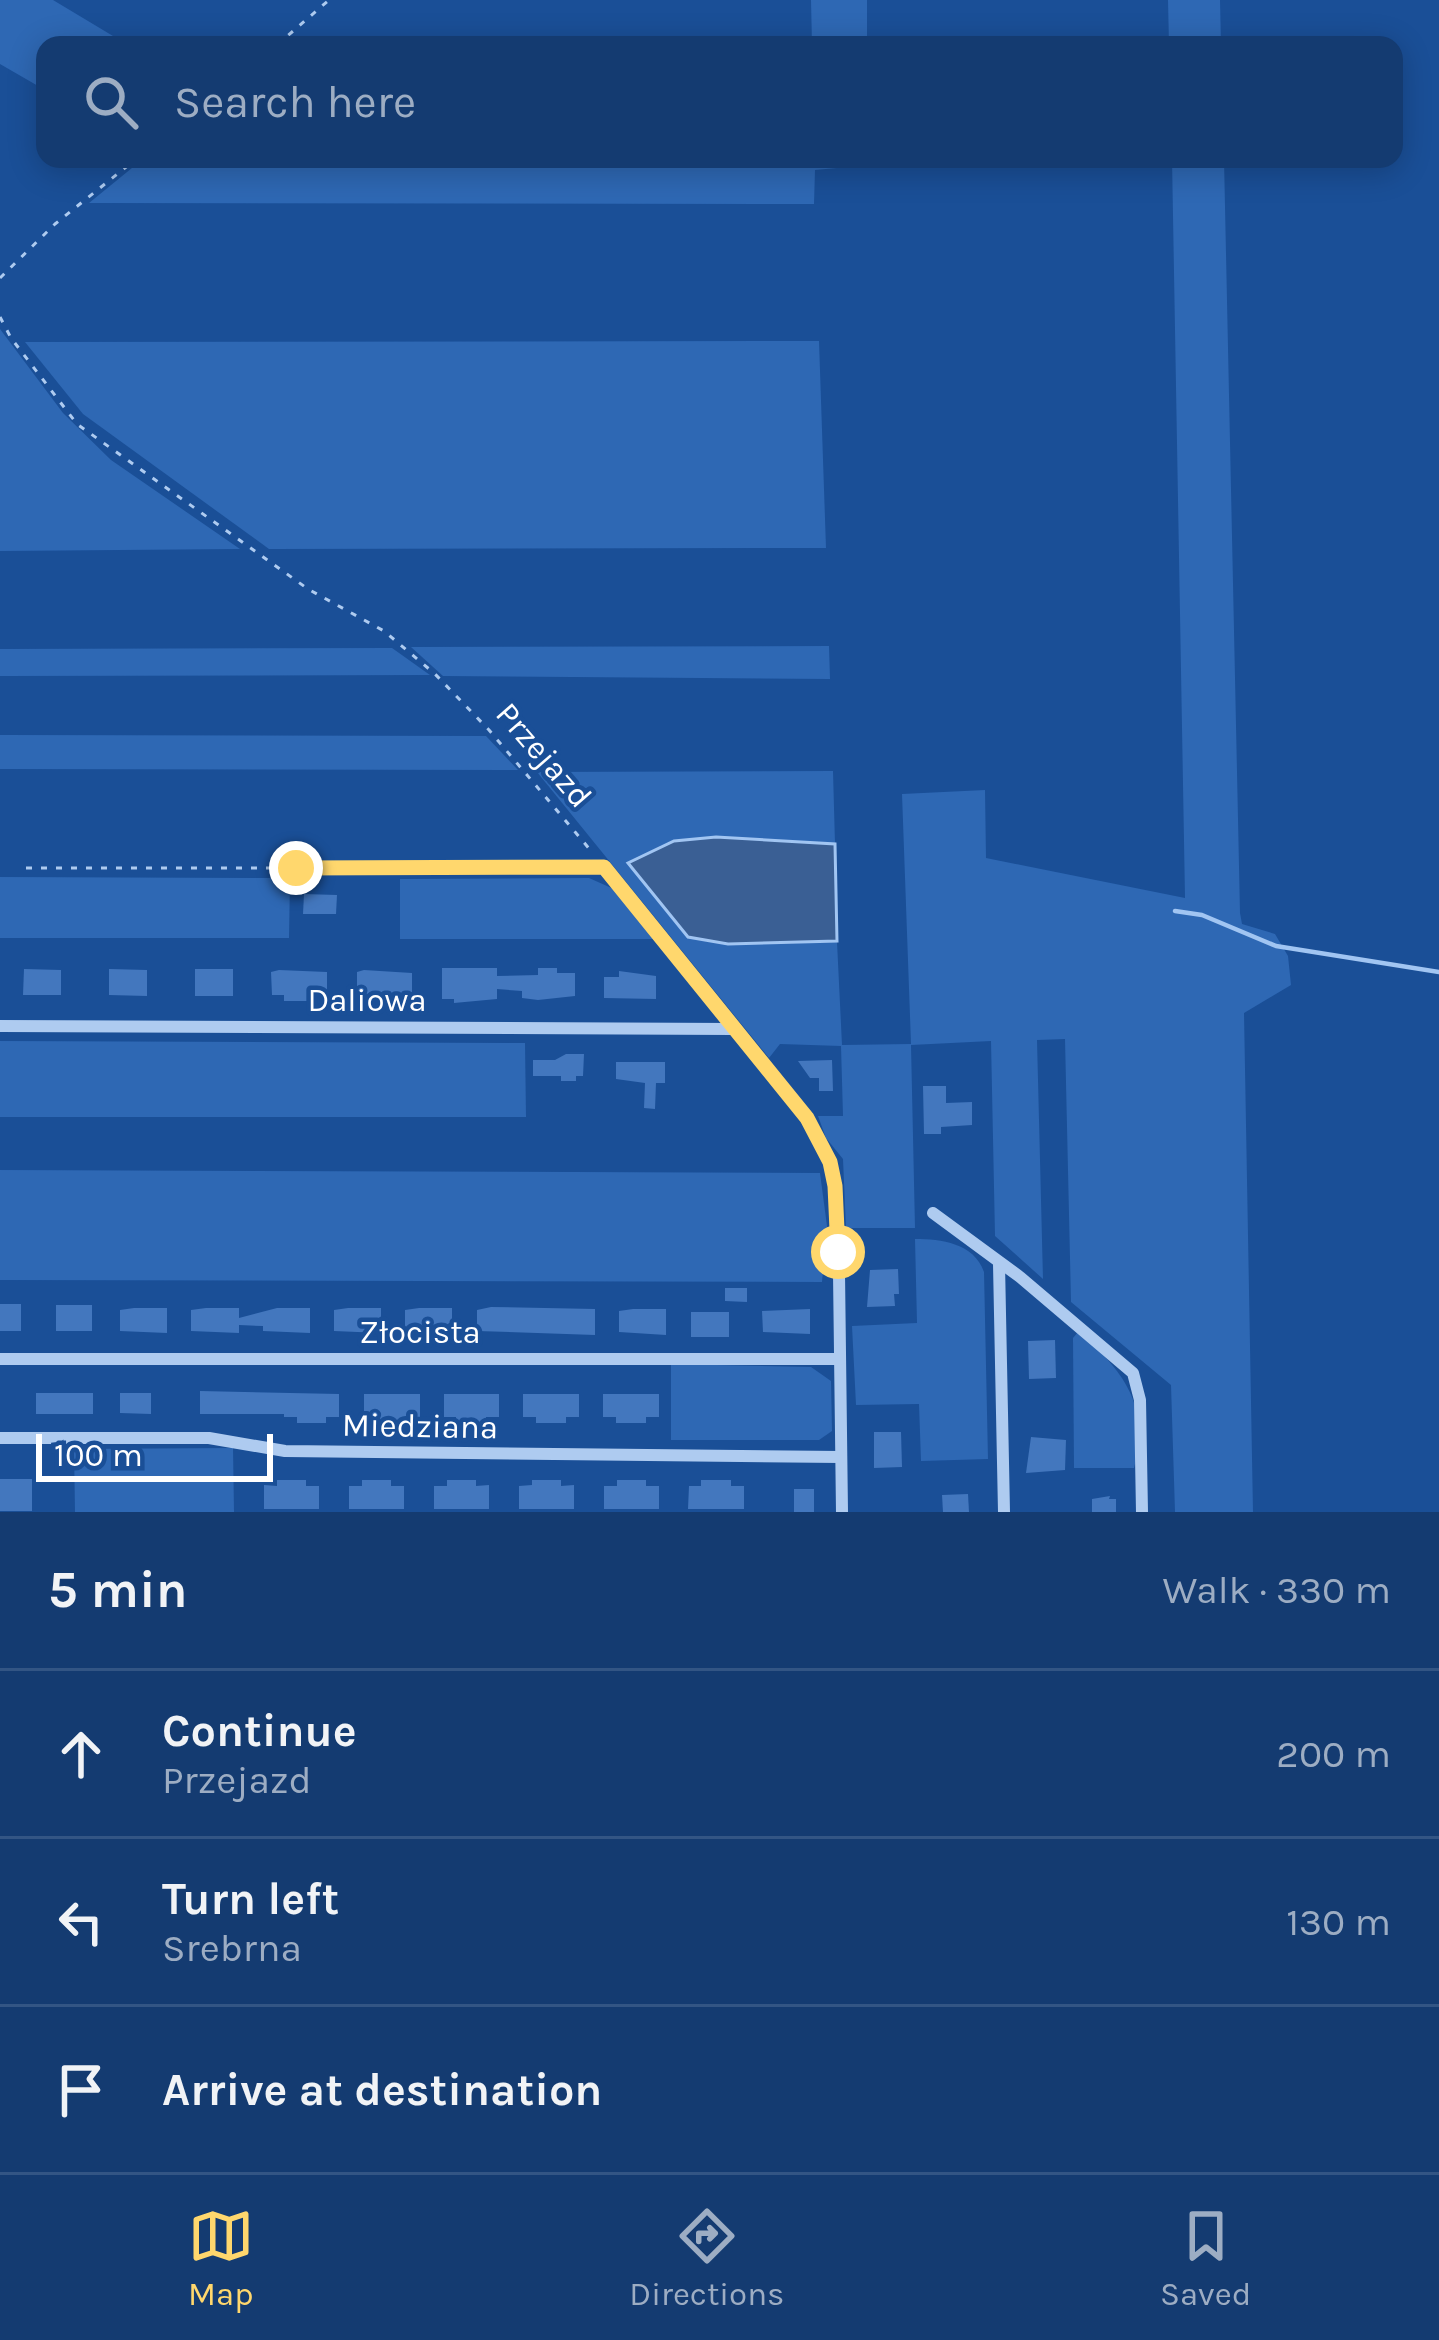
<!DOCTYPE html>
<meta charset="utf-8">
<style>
:root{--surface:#143b71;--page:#214679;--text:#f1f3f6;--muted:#9dadc3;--line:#335584;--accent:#ffd76d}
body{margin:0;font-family:Karla,sans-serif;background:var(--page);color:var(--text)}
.scale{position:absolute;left:36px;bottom:30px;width:237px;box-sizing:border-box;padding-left:12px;border:6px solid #fff;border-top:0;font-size:33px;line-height:42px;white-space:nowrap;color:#fff;-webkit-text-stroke:9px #1a4f97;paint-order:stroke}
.stop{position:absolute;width:36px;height:36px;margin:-27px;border:9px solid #ffd76d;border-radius:50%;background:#fff}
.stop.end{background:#ffd76d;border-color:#fff;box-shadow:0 3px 12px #0008}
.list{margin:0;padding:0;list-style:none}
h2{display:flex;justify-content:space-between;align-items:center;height:156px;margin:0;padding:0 48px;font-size:51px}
h2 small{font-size:39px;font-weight:400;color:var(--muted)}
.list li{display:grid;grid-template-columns:78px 1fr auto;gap:36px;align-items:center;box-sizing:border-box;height:168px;padding:0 48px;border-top:3px solid var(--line)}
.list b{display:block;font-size:45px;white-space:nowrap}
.list p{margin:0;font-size:39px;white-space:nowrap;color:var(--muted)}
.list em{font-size:39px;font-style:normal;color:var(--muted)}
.icon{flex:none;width:66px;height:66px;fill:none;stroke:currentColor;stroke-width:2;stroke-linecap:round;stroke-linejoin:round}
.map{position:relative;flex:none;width:1439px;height:1512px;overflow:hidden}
.search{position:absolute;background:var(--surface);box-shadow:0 6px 30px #0003;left:36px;right:36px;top:36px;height:132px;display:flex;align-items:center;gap:30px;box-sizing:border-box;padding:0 42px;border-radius:24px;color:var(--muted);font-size:45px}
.sheet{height:660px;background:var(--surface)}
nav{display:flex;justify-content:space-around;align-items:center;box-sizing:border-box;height:168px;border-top:3px solid var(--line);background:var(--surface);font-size:33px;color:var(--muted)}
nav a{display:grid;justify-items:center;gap:6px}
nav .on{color:var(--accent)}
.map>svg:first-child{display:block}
</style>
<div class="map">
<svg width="1439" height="1512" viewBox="0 0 1439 1512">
<rect width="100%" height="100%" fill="#1a4f97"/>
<g fill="#2e68b4">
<polygon points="0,0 53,0 128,45 45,45 45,90 0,64"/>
<polygon points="811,0 867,0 867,45 812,45"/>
<polygon points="1168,0 1220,0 1221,45 1169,45"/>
<polygon points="143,159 870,159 870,165 815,170 814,204 89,203"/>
<polygon points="1172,159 1224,159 1240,913 1242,924 1275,934 1288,956 1291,985 1244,1013 1253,1512 1175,1512 1171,1385 1071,1302 1065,1039 1037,1040 1043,1279 995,1236 991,1041 911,1045 915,1228 846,1228 843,1159 826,1138 818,1116 843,1116 841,1046 780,1044 769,1058 537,772 833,771 835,844 716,837 674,840 629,863 647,882 764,944 837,942 842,1045 911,1044 902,794 985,790 986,858 1185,898"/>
<polygon points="0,329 63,413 111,460 240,549 0,551"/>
<polygon points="819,341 826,548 269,549 83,414 25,342"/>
<polygon points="829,646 830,679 443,676 411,647"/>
<polygon points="392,648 430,675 0,676 0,649"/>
<polygon points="0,735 486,736 518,770 0,769"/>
<polygon points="0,877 290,878 289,938 0,938"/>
<polygon points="589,878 616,890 657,939 400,939 400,879"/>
<polygon points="0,1041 525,1043 526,1117 0,1117"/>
<polygon points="0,1170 820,1173 827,1226 822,1282 0,1280"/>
<path d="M 915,1239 C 941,1239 974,1243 984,1272 L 988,1459 L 921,1461 L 919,1404 L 856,1405 L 852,1326 L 917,1323 Z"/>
<path d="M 1078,1332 C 1123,1369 1151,1407 1134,1468 L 1074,1468 L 1073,1338 Z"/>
<polygon points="671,1364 811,1367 831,1381 832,1431 819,1440 671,1440"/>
<polygon points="233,1448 234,1512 75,1512 74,1449"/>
</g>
<polygon fill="#3a5f94" stroke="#a1c5f2" stroke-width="3" points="716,837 835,844 837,941 728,944 688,937 628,863 674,841"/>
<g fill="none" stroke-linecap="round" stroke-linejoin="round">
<polyline stroke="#a1c5f2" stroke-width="4.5" points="1175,911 1202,915 1276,946 1439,972"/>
</g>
<g fill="#4377be">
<polygon points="304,894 337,895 336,914 303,914"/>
<polygon points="442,968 497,968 497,976 538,975 538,968 557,968 557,973 575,973 575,996 538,1000 522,998 522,991 497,989 497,999 454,1003 454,999 442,999"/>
<polygon points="24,969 61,970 61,995 23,995"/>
<polygon points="109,969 147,970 147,996 109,995"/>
<rect x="195" y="969" width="38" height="27"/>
<polygon points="279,970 327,972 327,995 314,996 314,1001 284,1001 284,995 272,995 271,972"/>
<polygon points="364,970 412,973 412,996 399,996 399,1001 369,1001 369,996 357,996 357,972"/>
<polygon points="619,971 656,976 656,999 604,998 604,977 619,977"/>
<polygon points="566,1054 584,1054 583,1076 576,1076 576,1081 561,1081 561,1076 533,1076 533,1060 555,1060"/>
<polygon points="832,1060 833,1091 819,1091 819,1078 810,1078 798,1061"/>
<polygon points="616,1062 665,1062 665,1083 656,1083 655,1109 644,1108 645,1083 616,1079"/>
<polygon points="923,1086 946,1086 946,1103 972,1102 972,1125 941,1127 941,1134 924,1134"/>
<polygon points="898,1269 899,1294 894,1294 895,1306 867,1307 870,1270"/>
<polygon points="725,1288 747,1288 747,1302 725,1301"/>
<rect x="0" y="1304" width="21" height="27"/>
<rect x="56" y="1305" width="36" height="26"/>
<polygon points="491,1307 595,1309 595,1335 477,1331 477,1310"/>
<polygon points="134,1308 167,1308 167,1333 120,1331 120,1310"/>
<polygon points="206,1308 239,1308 239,1318 277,1308 310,1308 310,1333 263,1331 263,1326 239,1325 239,1333 191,1331 191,1310"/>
<polygon points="348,1308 381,1308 381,1333 334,1331 334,1310"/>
<polygon points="419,1308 452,1308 452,1333 405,1331 405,1310"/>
<polygon points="633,1309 666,1309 666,1335 619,1332 619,1311"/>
<polygon points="810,1309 810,1334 763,1332 762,1311"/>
<rect x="691" y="1312" width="38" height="25"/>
<polygon points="1055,1340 1056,1378 1029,1379 1028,1341"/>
<polygon points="200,1391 339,1394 339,1417 326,1417 326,1423 297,1423 297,1417 284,1417 284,1414 200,1414"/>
<rect x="36" y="1393" width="57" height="21"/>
<polygon points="120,1393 151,1393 151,1414 120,1413"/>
<polygon points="364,1394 420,1394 420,1417 407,1417 407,1423 377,1423 377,1417 364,1417"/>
<polygon points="444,1394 499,1394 499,1417 486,1417 486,1423 456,1423 456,1417 444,1417"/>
<polygon points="523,1394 579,1394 579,1417 566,1417 566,1423 536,1423 536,1417 523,1417"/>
<polygon points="603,1394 659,1394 659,1417 646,1417 646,1423 616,1423 616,1417 603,1417"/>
<polygon points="874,1432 901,1432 902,1467 874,1468"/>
<polygon points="1031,1437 1066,1440 1065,1470 1026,1473"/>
<rect x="0" y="1479" width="32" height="32"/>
<polygon points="277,1480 306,1480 306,1486 319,1486 319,1509 264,1509 264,1485 277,1486"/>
<polygon points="362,1480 391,1480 391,1486 404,1486 404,1509 349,1509 349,1486 362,1486"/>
<polygon points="447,1480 476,1480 476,1486 489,1485 489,1509 434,1509 434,1486 447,1486"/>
<polygon points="532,1480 561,1480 561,1486 574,1485 574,1509 519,1509 519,1486 532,1485"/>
<polygon points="617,1480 646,1480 646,1486 659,1486 659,1509 604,1509 604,1486 617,1486"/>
<polygon points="701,1480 731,1480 731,1486 744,1486 744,1509 688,1509 689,1486 701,1486"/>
<rect x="794" y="1489" width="20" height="23"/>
<polygon points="968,1494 969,1512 943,1512 942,1495"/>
<polygon points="1110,1496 1109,1499 1116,1499 1116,1512 1092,1512 1092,1499"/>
</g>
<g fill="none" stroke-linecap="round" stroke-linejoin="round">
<g stroke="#aecbf0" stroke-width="3" stroke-dasharray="6 9" stroke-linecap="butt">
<polyline points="277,45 329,0"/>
<polyline points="0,278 55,224 136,159"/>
<polyline points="0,317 11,338 77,424 308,589 384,631 435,674 489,730 592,852"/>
<polyline points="26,868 282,868"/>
</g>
<g stroke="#aecbf0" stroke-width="12">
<polyline points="295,868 604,867 807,1118 830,1162 835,1186 839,1273 842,1512"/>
<polyline points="0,1026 733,1029"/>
<polyline points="933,1213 1020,1277 1133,1373 1140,1400 1142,1512"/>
<polyline points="999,1264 1004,1512"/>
<polyline points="0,1359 840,1359"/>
<polyline points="0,1438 209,1438 285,1451 841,1457"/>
</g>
</g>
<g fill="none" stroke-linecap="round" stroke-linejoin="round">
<polyline stroke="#ffd76d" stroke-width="15" points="296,868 604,867 807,1118 830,1162 835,1186 838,1252"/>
</g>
<g text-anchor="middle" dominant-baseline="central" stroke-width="9" stroke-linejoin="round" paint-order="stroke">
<g font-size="33" fill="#fff" stroke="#1a4f97">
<text transform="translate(544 755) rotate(49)">Przejazd</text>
<text x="367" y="1000">Daliowa</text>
<text x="420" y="1332">Złocista</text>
<text transform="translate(420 1426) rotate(1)">Miedziana</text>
</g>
</g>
</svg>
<div class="scale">100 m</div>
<div class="stop" style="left:838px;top:1252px"></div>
<div class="stop end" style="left:296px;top:868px"></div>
<div class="search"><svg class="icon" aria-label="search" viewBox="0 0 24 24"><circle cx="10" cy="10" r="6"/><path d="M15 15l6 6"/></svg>Search here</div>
</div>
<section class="sheet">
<h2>5 min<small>Walk · 330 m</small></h2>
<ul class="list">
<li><svg class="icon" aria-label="ahead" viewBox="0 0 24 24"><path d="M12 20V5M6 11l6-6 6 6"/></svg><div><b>Continue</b><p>Przejazd</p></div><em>200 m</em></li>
<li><svg class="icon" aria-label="left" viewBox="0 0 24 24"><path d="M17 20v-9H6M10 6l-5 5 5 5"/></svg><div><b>Turn left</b><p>Srebrna</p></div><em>130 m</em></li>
<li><svg class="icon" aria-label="arrive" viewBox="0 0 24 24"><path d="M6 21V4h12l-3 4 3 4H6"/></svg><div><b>Arrive at destination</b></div></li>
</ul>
</section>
<nav>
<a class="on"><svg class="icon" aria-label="map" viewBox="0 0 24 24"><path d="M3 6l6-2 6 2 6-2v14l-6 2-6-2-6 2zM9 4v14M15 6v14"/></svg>Map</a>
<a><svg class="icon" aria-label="directions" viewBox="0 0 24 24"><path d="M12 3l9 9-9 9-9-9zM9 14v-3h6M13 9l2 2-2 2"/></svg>Directions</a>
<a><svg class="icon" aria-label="saved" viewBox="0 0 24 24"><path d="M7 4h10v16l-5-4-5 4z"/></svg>Saved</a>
</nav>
